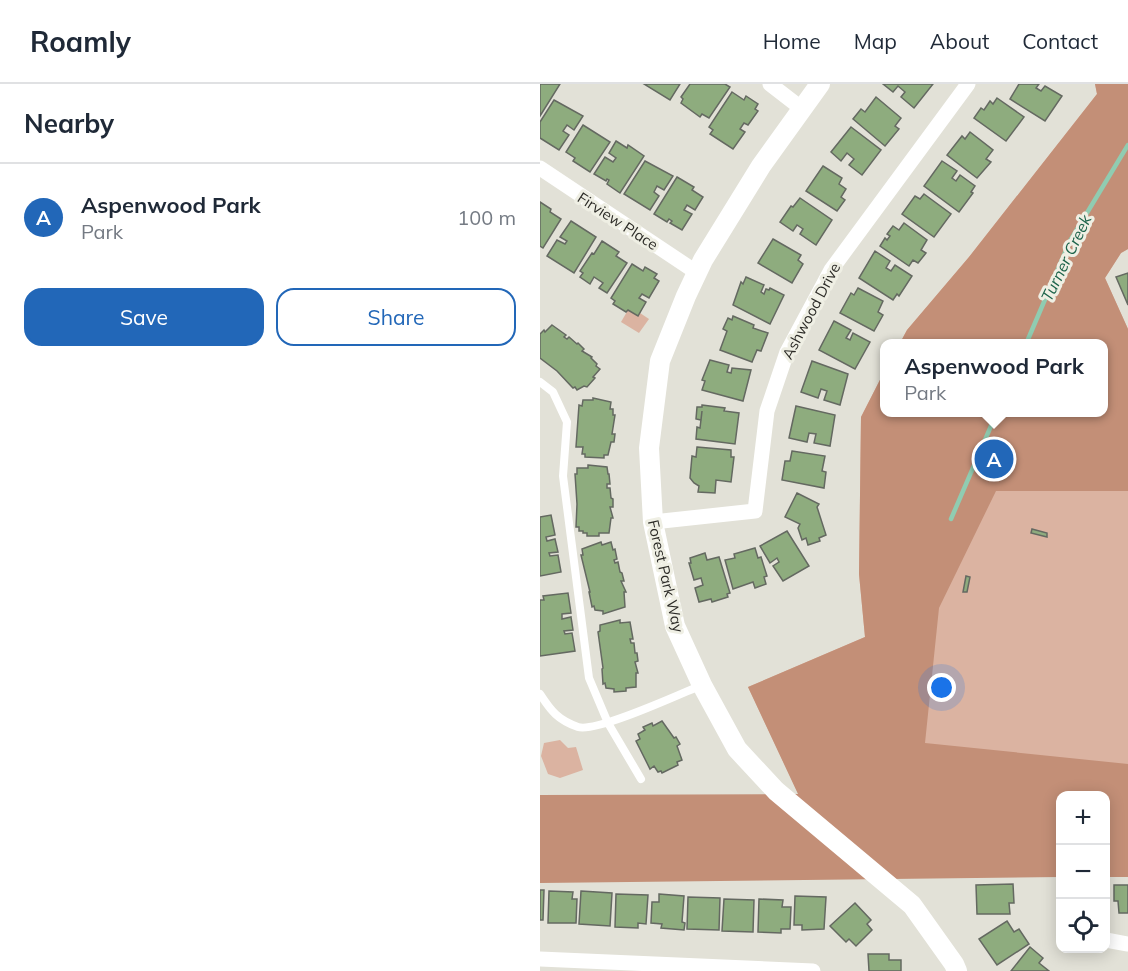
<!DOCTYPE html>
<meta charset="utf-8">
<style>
:root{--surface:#fff;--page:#f6f6f7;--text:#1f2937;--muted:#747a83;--line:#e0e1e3;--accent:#2267b8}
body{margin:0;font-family:Mulish,sans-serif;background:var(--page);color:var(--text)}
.controls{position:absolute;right:18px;bottom:18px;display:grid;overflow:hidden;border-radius:12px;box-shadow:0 3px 15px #0003}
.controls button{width:54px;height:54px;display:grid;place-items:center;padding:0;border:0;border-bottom:2px solid var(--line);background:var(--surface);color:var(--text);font:30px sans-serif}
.you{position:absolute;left:402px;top:604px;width:21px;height:21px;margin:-15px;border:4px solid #fff;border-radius:50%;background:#1a73e8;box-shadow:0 0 0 9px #1a73e833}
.badge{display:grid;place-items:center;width:39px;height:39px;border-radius:50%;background:var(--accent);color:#fff;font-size:20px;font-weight:700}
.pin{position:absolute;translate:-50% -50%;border:3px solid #fff;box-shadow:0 2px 6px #0006}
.popup{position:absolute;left:340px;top:255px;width:228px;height:78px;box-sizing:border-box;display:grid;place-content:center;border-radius:12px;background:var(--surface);filter:drop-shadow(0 2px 4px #0005);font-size:20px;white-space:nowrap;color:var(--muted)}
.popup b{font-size:22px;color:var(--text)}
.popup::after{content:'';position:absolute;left:50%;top:100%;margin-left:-12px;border:12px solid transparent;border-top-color:var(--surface)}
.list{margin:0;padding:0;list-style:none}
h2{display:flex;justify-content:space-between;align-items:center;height:78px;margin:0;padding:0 24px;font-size:26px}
h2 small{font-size:20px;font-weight:400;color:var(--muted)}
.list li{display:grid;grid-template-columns:39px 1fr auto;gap:18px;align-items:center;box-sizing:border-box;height:108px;padding:0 24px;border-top:2px solid var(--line)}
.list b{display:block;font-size:22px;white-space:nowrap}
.list p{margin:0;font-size:20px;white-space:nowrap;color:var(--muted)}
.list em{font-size:20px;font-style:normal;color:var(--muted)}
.actions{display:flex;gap:12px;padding:18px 24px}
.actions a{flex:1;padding:14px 0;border:2px solid var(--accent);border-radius:18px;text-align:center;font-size:21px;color:var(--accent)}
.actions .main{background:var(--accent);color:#fff}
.icon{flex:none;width:33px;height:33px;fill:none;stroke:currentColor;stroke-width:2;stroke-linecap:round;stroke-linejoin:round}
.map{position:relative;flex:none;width:588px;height:887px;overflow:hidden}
header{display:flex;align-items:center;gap:36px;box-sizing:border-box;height:84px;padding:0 30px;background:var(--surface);border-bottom:2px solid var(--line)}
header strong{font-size:28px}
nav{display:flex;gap:33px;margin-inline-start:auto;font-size:21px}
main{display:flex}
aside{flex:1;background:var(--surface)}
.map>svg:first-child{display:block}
</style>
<header>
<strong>Roamly</strong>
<nav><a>Home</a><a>Map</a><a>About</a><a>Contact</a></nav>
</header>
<main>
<aside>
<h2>Nearby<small></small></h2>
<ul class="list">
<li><span class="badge">A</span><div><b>Aspenwood Park</b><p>Park</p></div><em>100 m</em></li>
</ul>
<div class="actions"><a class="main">Save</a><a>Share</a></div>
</aside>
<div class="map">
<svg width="588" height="887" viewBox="0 0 588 887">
<rect width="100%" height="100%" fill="#e2e1d7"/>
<g fill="#dbb3a1">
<polygon points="555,0 588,0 588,165 581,169 565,194 588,245 588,707 259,711 208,603 325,553 319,490 321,333 344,288 344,328 564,328 564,260 360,259 367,246 429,173 557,10"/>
<polygon points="88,226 100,229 109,235 99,249 81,238"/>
<polygon points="20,656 28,664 36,663 43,686 20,694 8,690 1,672 4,659"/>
</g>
<polygon fill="#c38f77" points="555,0 588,0 588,165 581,169 565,194 588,245 588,407 456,407 399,524 385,659 588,680 588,793 566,793 566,712 520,712 520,793 0,799 0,711 258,710 208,603 325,553 319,490 321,333 344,288 344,328 564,328 564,260 360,259 367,246 429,173 557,10"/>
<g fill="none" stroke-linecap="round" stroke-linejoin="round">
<g stroke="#90ccb1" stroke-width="4.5">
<polyline points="486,260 530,157 588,61"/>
<polyline points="411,435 457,328"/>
</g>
</g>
<g fill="#8eac7e" stroke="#646961" stroke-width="1.5">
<polygon points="0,0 20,0 0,32"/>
<polygon points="104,0 140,0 130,16"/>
<polygon points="150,0 185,0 190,3 169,34 162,30 160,33 141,19 143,15 141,13"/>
<polygon points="343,0 393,0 374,24 361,13 365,8 358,2 353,8"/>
<polygon points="479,0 499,0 496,4 501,7 505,2 522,12 505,37 470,15"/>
<polygon points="192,8 204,16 206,12 218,20 215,25 218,27 208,41 204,39 200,45 205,48 193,65 170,50 173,46 169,43"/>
<polygon points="336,13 361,34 355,42 359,45 345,62 313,35 321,25 325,28"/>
<polygon points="457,14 484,33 466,57 434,34 441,24 444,26 450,17 453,20"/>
<polygon points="14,16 43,32 34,46 27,41 23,47 29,51 19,66 0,54 0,38"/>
<polygon points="43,41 70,58 50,88 33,77 35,74 26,68"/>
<polygon points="311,43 341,66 322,91 309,81 314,75 307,69 301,77 291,68"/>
<polygon points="430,48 453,66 446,75 451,78 437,94 407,71 422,52 425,55"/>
<polygon points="76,57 87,64 88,61 104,72 80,109 67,100 69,96 67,95 66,97 54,90 65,73 73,78 76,74 69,69"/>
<polygon points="105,77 133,92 124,106 117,102 114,108 119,112 110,126 84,110"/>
<polygon points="402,77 417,87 412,94 416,97 420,91 435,102 431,108 433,109 419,128 384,102"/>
<polygon points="283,82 302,94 299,100 306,105 301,113 305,116 297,127 266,107"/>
<polygon points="137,93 154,103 152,106 163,113 155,126 147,121 144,126 152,130 142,146 130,139 132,137 129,135 127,138 114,130"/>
<polygon points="384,110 411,130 394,153 362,130 375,112 380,115"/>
<polygon points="260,114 292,136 276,161 260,150 263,145 257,141 253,147 240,138 251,122 253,123"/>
<polygon points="0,118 11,125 10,128 21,135 3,164 0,162"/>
<polygon points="31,137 56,153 34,189 7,172 17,156 25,160 27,157 20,153"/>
<polygon points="364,139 387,156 381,166 386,169 378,179 373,176 369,182 340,162 345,154 347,156 350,152 347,150 353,142 359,146"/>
<polygon points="233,155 261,171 258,176 263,180 252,199 218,179"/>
<polygon points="62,157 79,168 76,172 87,179 67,209 59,204 63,199 54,193 50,200 40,193 43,189 40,187 52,169 54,170"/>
<polygon points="335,167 350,177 346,184 351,187 355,181 372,192 359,212 357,210 353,216 319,194"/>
<polygon points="92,180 103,187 105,183 117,190 114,194 119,197 109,214 102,210 99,214 106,218 98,232 88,226 86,228 73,220 75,217 71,214"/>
<polygon points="588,189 588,221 576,193"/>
<polygon points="206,193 224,201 221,208 224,210 226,205 229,206 230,204 244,211 230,240 193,221 201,198 203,200"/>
<polygon points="318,204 343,217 338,228 343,231 334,247 300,229 311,209 314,211"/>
<polygon points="193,232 214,241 213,244 228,249 221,267 217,266 212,278 180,266 187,247 183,245 188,234 192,236"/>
<polygon points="294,237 311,246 306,254 310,256 313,249 330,258 315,285 279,266"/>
<polygon points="12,241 26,251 24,253 27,255 29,253 37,260 38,259 44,265 42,267 52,273 51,274 57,280 56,282 60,285 53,293 55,294 47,303 44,302 37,306 35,303 33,304 17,287 0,274 0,250 4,246 5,248"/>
<polygon points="170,276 189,281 187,288 191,289 192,284 211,286 203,317 162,306 165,297 162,296"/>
<polygon points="272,277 308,290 300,321 284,316 287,307 281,305 278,314 261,308"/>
<polygon points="53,314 71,318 70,325 73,325 73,331 75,331 72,350 75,350 74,358 71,358 68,371 64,371 64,374 45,373 45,370 42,370 43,363 36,363 39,321 42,322 43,316 53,316"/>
<polygon points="162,321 185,324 184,327 199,329 195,360 156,355 157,343 160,344 162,327 161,336 156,335 157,323 162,323"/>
<polygon points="256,322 295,331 290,362 274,359 276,350 269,349 267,358 249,354"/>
<polygon points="157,363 191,366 191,373 194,373 191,398 176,396 175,409 158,408 159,402 154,399 150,394 152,372 156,373"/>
<polygon points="252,367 285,372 282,387 286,388 284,404 242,396 245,377 250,377"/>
<polygon points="48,381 67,383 68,390 69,390 70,400 67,400 67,404 70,404 71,414 73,415 73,423 70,423 73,434 71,434 69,449 59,449 59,452 47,452 47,449 43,449 43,447 39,447 39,443 36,443 37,420 35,390 37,390 37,384 48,384"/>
<polygon points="257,409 279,420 277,423 286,451 279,454 280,457 268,461 266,454 262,456 258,444 260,440 245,433"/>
<polygon points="11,431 15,451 6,453 7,457 15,455 18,468 9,469 10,472 18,471 21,488 0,492 0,433"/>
<polygon points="492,445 507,449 507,453 491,449"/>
<polygon points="247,447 269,482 243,497 233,482 239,478 237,474 230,479 220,462"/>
<polygon points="61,458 62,461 71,458 73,466 75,465 77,475 74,476 75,479 78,478 80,488 82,489 84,497 81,497 86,508 84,508 85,523 63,530 63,527 55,526 54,522 52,523 49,508 50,508 41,471 43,471 42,465"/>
<polygon points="215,464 218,474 221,473 227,492 224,493 226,500 215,504 213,498 193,505 185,476 195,474 194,470"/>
<polygon points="165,469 167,476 179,473 190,509 187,510 188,513 172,518 171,515 159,518 155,504 163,501 161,494 154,496 149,479 151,479 150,474"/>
<polygon points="426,492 430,493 427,508 423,508"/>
<polygon points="28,509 31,529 22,530 22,535 31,533 33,546 24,547 25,550 32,549 35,567 0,572 0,516 4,516 3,512"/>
<polygon points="80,536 80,539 90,538 93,555 90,555 91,559 94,559 95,569 97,569 98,577 95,578 98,589 96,589 96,603 86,604 86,607 74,608 74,605 66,604 65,599 63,600 62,585 63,584 58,548 60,547 60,541"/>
<polygon points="122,637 134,654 136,653 140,660 137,662 142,676 137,678 138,681 122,689 121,687 118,688 114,682 110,685 96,657 100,655 98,650 105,646 103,643 112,639 113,642"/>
<polygon points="473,800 474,819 469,819 470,830 437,830 436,801"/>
<polygon points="574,801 588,801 588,829 579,829 578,817 574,817"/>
<polygon points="0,806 4,806 3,836 0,836"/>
<polygon points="9,807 33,808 32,815 37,815 36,839 8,839"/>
<polygon points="41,807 72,809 70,842 39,840"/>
<polygon points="76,810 108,811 106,840 98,839 98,844 75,843"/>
<polygon points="119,810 144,812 142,838 145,839 144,846 121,844 122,840 111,839 112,818 119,818"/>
<polygon points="255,812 286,813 284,845 262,846 262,841 254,841"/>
<polygon points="148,813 180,814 179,846 147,845"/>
<polygon points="184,815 214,816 213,848 182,847"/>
<polygon points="219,815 243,816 242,823 251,823 250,845 241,845 241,849 218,848"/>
<polygon points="315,819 331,836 327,840 332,846 316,862 309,855 306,858 290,842"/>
<polygon points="467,837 474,848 479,845 489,860 457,881 439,855"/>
<polygon points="490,863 503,874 499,879 509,887 471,887"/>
<polygon points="328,870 349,870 349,876 361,876 361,887 329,887"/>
</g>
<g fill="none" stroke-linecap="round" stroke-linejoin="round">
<g stroke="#fff" stroke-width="8">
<polyline points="0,298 13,308 27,338 23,392 49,594 68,639 101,695"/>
<path d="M 0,610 C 11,627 18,636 38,643 C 56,649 140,610 162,601"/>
</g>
<g stroke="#fff" stroke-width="15">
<polyline points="230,0 261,24"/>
<polyline points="0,84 156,188"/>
<polyline points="113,438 215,427 227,327 247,268 291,186 428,0"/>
<polyline points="566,856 588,860"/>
<polyline points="0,875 273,887"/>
</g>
<polyline stroke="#fff" stroke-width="20" points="280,0 221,82 163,176 146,212 120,277 109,364 113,438 135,542 162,601 197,665 236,707 372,821 414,880 417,887"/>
</g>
<g text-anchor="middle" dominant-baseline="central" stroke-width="6" stroke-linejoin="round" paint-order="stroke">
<g font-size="15" fill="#2c2b27" stroke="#efefe4">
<text transform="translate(78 137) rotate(33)">Firview Place</text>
<text transform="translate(271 227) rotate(-62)">Ashwood Drive</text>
<text transform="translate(126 492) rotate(77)">Forest Park Way</text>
</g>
<g font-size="16" font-style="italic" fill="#1c634a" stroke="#efefe4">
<text transform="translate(526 174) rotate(-64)">Turner Creek</text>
</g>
</g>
</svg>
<div class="controls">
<button>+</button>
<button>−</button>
<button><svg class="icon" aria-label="locate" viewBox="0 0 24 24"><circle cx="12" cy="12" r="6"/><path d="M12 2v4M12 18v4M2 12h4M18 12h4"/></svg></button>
</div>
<div class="you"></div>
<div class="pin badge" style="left:454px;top:375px">A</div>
<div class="popup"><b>Aspenwood Park</b>Park</div>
</div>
</main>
